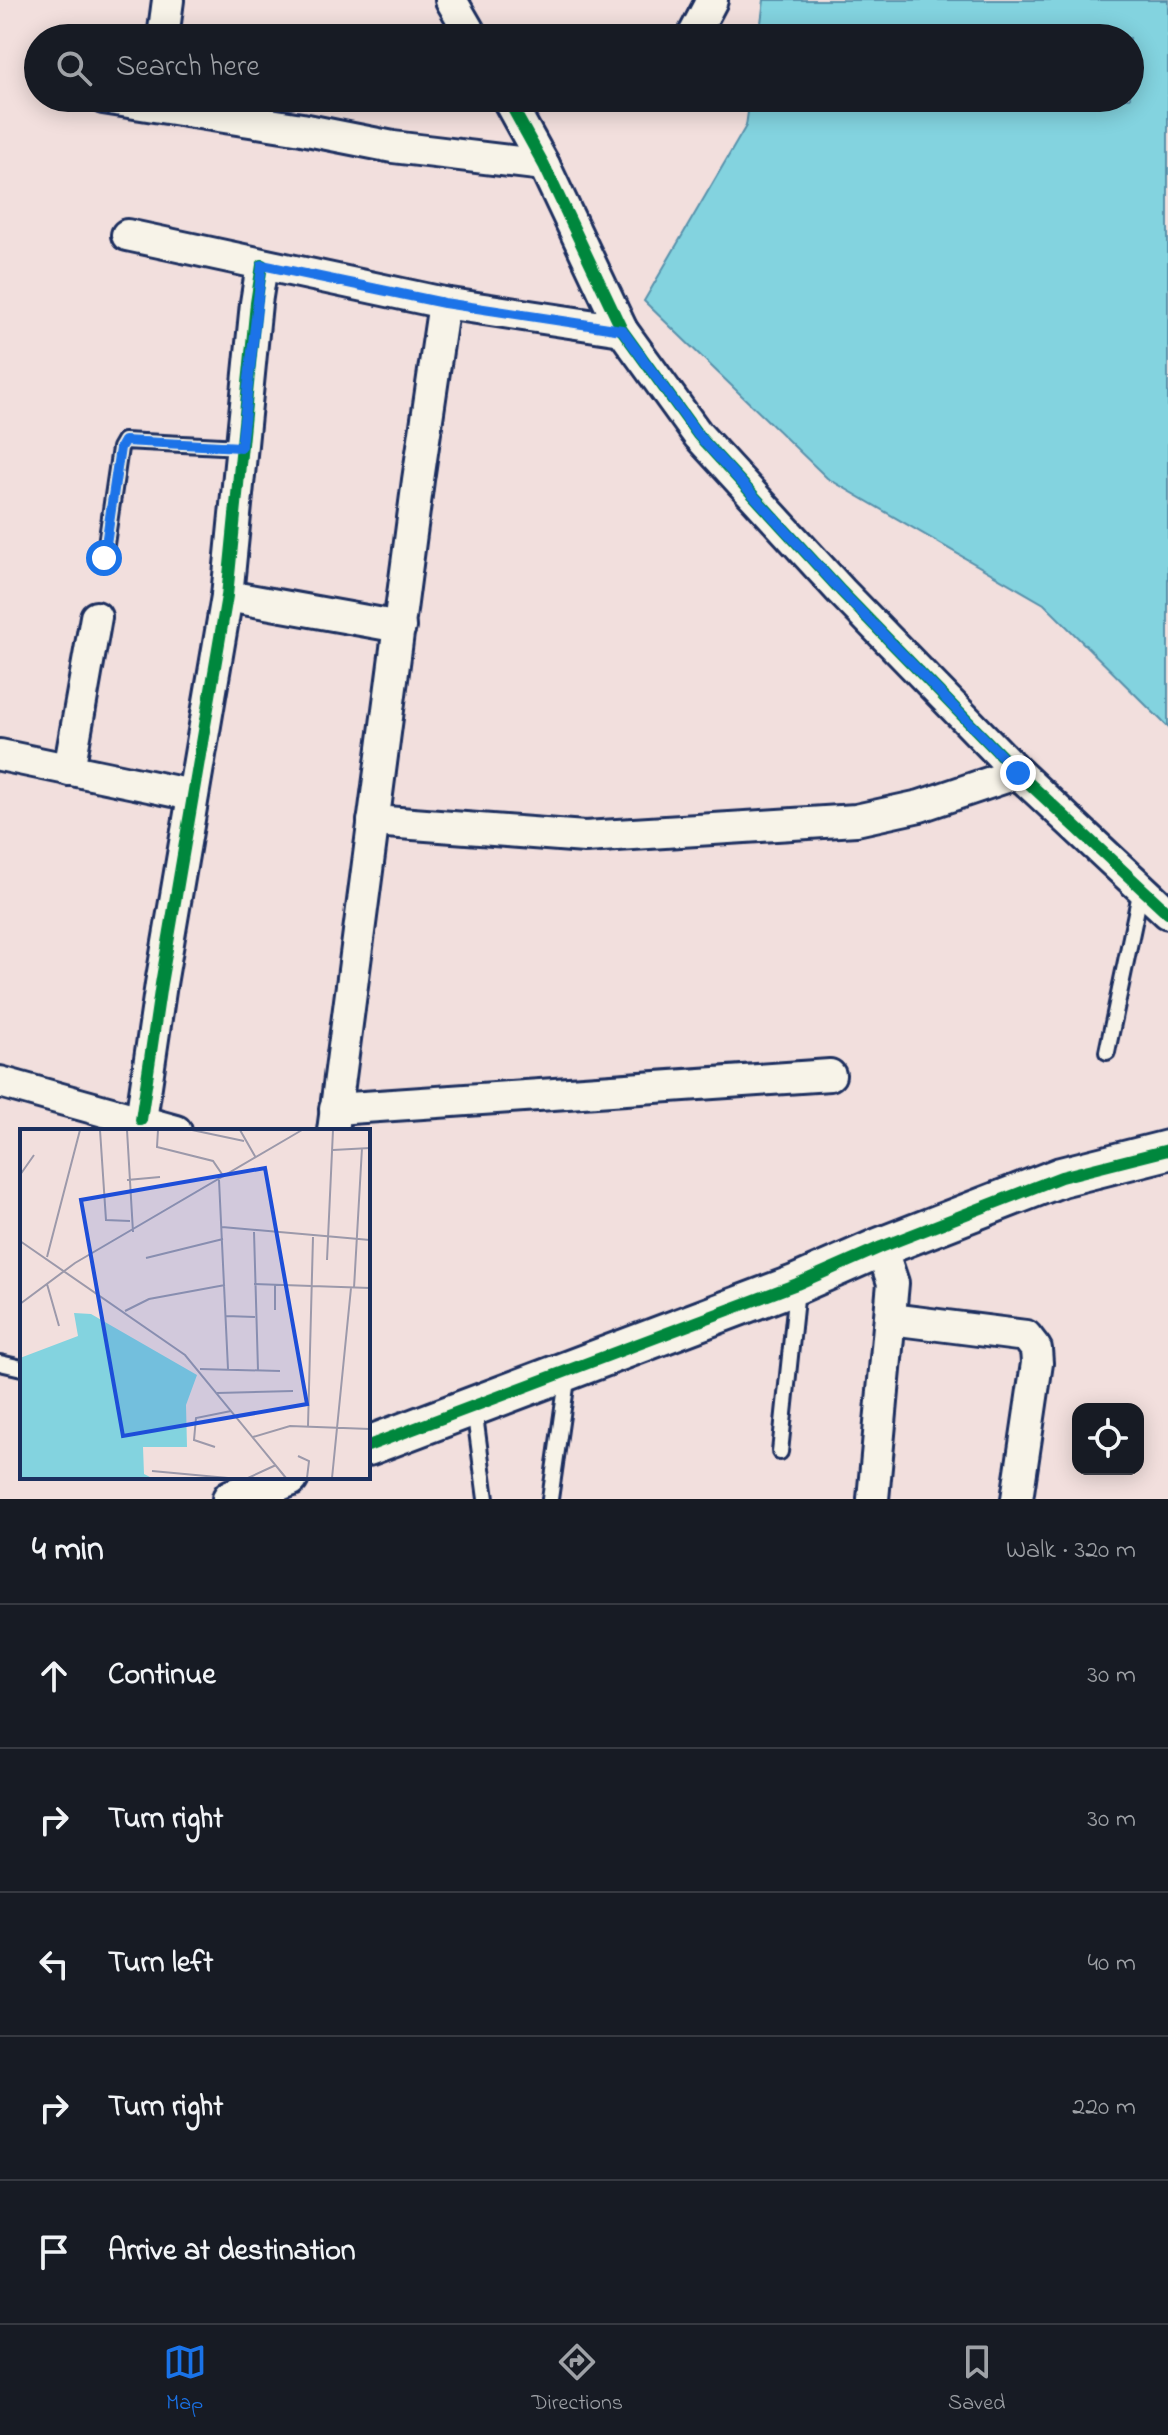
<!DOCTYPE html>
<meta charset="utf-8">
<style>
:root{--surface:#171b24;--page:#242831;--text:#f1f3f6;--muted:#9ea1a6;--line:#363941;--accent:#1a73e8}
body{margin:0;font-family:"Indie Flower",sans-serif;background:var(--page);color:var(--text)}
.controls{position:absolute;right:24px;bottom:24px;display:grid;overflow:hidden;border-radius:16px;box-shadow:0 4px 20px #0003}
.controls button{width:72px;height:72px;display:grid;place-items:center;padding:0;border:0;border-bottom:2px solid var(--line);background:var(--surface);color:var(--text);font:40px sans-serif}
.stop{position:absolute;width:24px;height:24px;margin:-18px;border:6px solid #1a73e8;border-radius:50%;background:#fff}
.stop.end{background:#1a73e8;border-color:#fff;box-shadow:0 2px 8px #0008}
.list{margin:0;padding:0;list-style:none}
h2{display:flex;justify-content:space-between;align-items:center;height:104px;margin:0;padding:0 32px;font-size:34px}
h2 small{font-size:26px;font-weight:400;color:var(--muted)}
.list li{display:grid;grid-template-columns:52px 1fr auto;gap:24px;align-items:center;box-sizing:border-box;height:144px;padding:0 32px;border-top:2px solid var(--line)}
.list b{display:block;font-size:30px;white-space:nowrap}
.list em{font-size:26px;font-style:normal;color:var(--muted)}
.icon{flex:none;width:44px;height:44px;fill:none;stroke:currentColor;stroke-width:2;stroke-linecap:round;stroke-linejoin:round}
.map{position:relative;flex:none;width:1168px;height:1499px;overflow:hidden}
.search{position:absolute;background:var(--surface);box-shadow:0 4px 20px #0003;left:24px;right:24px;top:24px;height:88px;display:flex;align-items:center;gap:20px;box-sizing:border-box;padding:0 28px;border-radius:44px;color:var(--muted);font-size:30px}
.sheet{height:824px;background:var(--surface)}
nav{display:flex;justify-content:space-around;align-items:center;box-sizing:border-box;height:112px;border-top:2px solid var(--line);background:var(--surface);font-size:22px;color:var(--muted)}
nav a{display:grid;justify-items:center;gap:4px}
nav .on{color:var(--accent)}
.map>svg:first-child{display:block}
</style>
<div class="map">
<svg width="1168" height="1499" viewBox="0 0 1168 1499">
<rect width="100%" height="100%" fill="#f2dfdd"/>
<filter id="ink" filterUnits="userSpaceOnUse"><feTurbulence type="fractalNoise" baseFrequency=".0125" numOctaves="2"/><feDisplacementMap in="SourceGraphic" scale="16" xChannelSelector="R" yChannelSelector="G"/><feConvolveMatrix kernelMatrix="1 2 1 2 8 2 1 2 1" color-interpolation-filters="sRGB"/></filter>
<g filter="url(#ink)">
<polygon fill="#83d3df" stroke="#5991ab" stroke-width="2" points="764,0 1168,0 1168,727 1044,604 827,478 644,301 746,126 750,98 1130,98 1130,38 759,38"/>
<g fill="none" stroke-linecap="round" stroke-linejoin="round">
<g stroke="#1b2f5e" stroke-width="20">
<g id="service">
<polyline points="104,558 120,448 124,441 241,447"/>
<polyline points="1107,1052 1141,889"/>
<polyline points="0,1363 22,1368"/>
<polyline points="474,1408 486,1499"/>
<polyline points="780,1452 797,1289"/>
<polyline points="550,1499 568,1373"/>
</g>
</g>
<g stroke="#1b2f5e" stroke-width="36">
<g id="minor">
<polyline points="451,0 473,38"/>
<polyline points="163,38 168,0"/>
<polyline points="692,38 712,0"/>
<polyline points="103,98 302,129 393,147 544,165"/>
<polyline points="507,98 544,165 622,330 698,435 841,591 1018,773 1168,913"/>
<polyline points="127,235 444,303 622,330"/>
<polyline points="227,596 400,627"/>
<polyline points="0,755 192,795"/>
<polyline points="69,770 96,617"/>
<polyline points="373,821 585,837 856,820 920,806 1018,773"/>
<polyline points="0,1082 176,1131"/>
<polyline points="335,1109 830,1075"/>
<polyline points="141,1120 161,984 227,596 256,303 262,265"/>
<polyline points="333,1131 418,480 444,303"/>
<polyline points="891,1319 1026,1336 1036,1349 1037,1363 1017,1499"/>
<polyline points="873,1499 893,1283 881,1247"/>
</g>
</g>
<g stroke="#1b2f5e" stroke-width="44">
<g id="tertiary">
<polyline points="368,1446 797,1284 881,1247 1061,1177 1168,1150"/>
<polyline points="232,1499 289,1477"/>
</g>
</g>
<use href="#service" stroke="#f7f3e8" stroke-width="14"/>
<use href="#minor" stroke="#f7f3e8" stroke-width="30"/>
<use href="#tertiary" stroke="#f7f3e8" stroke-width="38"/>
<g stroke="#f7f3e8" stroke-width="17">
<g id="cycleway">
<polyline points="507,98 544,165 622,330 698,435 841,591 1018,773 1168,913"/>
<polyline points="141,1120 161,984 227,596 256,303 262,265"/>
<polyline points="368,1446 797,1284 881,1247 1061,1177 1168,1150"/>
</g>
</g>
<use href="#cycleway" stroke="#00873e" stroke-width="12"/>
</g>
</g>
<g fill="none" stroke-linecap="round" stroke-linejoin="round" filter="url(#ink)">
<polyline stroke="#1a73e8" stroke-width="10" points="104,558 120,448 124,441 241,447 262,265 444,303 622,330 698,435 841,591 1018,773"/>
</g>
<g transform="translate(20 1129)">
<rect width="350" height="350" fill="#f2dfdd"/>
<path d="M 54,184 L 71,185 L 177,246 L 166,276 L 167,318 L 123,318 L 124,345 L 132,349 L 0,349 L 0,229 L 58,207 Z" fill="#83d3df"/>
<path fill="none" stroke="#9c99aa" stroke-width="2" d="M 80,1 L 86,91 L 110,92M 107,1 L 113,103M 138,1 L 137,18 L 193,32 L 204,48M 172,1 L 224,12M 220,1 L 236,29M 313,21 L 350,19M 0,46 L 14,26M 107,51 L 140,48M 199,51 L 208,240M 202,98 L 350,111M 234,103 L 238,241M 0,112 L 165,226 L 266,349M 27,128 L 60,1M 126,129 L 203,110M 307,131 L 313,1M 27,155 L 39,197M 234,155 L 350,159M 255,156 L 255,181M 334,159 L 342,19M 0,175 L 55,134 L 282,1M 105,182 L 129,170 L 205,156M 206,187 L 235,188M 180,240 L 260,242M 197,264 L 273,262M 288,297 L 293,108M 233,308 L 270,297 L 350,300M 195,318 L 174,311 L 176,289 L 211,282M 278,327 L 289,332 L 287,349M 132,342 L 208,349M 228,349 L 256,336M 312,349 L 331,159"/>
<path fill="#1d4ed8" fill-opacity="0.15" stroke="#1d4ed8" stroke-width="4" d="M 245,39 L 287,275 L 103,307 L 61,71 Z"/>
<rect width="350" height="350" fill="none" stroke="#1b2f5e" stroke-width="4"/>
</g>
</svg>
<div class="controls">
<button><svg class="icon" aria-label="locate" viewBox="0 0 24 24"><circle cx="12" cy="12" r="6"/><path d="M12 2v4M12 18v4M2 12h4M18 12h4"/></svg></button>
</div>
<div class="stop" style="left:104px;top:558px"></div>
<div class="stop end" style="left:1018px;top:773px"></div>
<div class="search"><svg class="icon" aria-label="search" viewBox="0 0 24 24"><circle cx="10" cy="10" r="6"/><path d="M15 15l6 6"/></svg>Search here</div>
</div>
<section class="sheet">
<h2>4 min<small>Walk · 320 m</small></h2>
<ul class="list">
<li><svg class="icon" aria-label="ahead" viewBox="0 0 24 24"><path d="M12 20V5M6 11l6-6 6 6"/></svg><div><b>Continue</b></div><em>30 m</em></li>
<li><svg class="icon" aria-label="right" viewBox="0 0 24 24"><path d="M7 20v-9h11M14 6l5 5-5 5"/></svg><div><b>Turn right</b></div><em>30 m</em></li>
<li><svg class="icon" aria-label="left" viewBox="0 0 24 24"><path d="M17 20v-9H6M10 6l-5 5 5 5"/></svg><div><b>Turn left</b></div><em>40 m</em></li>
<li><svg class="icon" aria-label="right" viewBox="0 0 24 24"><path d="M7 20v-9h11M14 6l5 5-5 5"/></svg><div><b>Turn right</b></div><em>220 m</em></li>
<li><svg class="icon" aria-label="arrive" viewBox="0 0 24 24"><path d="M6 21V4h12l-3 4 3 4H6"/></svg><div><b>Arrive at destination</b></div></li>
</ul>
</section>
<nav>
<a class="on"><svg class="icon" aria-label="map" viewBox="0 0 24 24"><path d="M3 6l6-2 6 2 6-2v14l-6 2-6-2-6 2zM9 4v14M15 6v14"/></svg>Map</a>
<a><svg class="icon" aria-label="directions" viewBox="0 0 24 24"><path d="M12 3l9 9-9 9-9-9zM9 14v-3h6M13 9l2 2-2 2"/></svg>Directions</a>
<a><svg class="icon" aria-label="saved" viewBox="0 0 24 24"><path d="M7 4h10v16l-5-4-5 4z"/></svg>Saved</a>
</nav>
